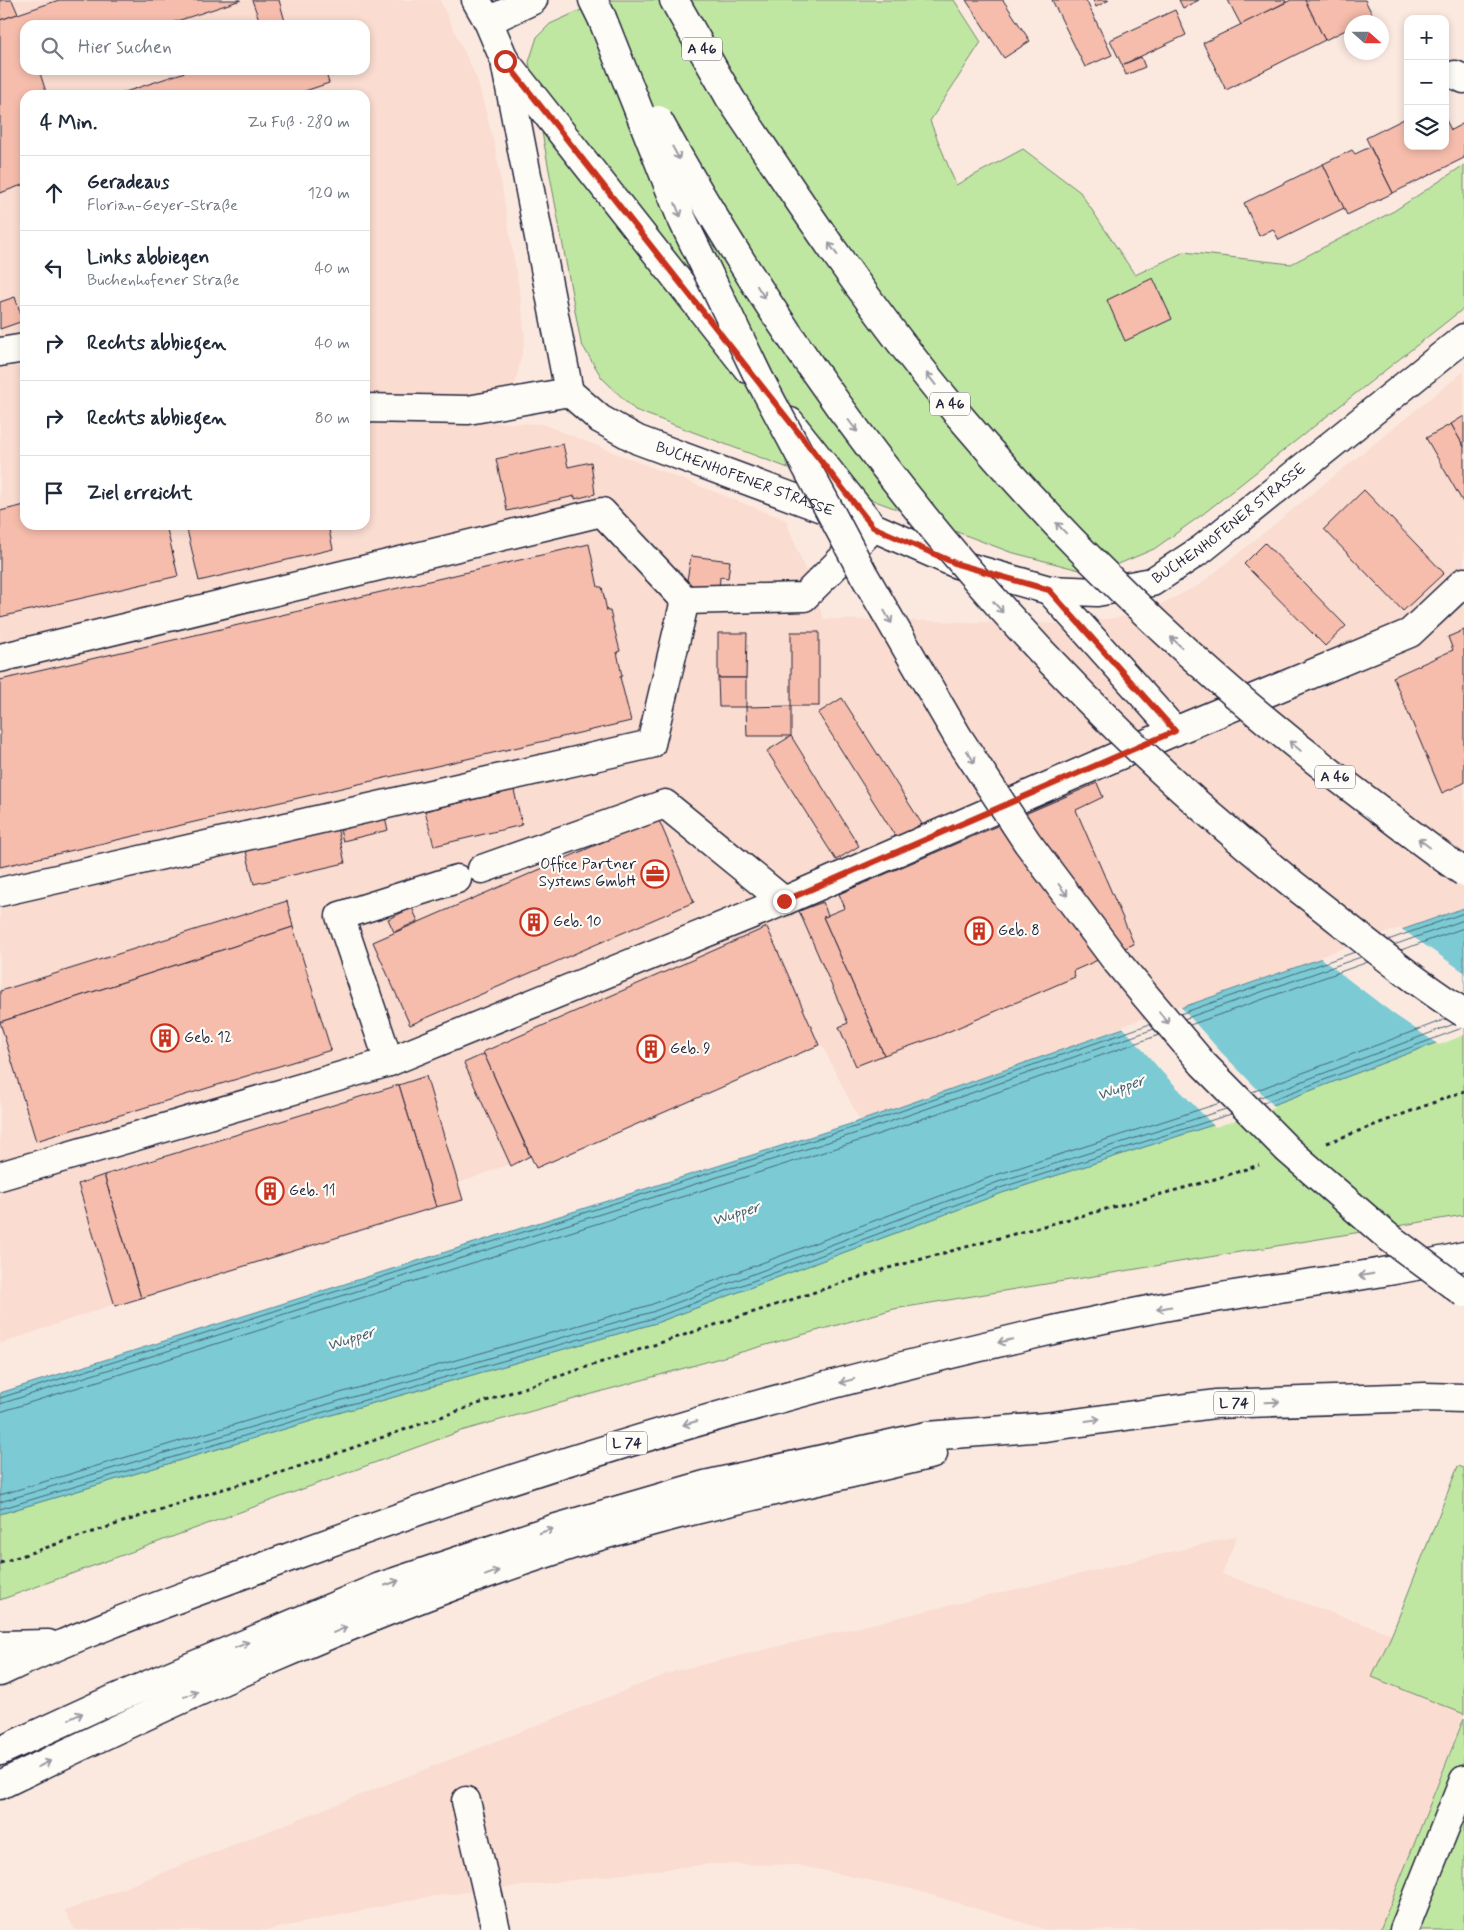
<!DOCTYPE html>
<html lang="de">
<meta charset="utf-8">
<style>
:root{--surface:#fff;--page:#f6f6f7;--text:#1f2937;--muted:#747a83;--line:#e0e1e3}
body{margin:0;font-family:Mynerve,sans-serif;background:var(--page);color:var(--text)}
.controls{position:absolute;right:15px;top:15px;display:grid;overflow:hidden;border-radius:10px;box-shadow:0 2px 8px #0003}
.controls button{width:45px;height:45px;display:grid;place-items:center;padding:0;border:0;border-bottom:1px solid var(--line);background:var(--surface);color:var(--text);font:25px sans-serif}
.compass{position:absolute;left:1344px;top:15px;width:45px;height:45px;border-radius:50%;background:var(--surface);box-shadow:0 2px 8px #0003;rotate:111deg}
.stop{position:absolute;width:15px;height:15px;margin:-11px;border:4px solid #c8321e;border-radius:50%;background:#fff}
.stop.end{background:#c8321e;border-color:#fff;box-shadow:0 1px 5px #0008}
.list{margin:0;padding:0;list-style:none}
h2{display:flex;justify-content:space-between;align-items:center;height:65px;margin:0;padding:0 20px;font-size:21px}
h2 small{font-size:16px;font-weight:400;color:var(--muted)}
.list li{display:grid;grid-template-columns:32px 1fr auto;gap:15px;align-items:center;box-sizing:border-box;height:75px;padding:0 20px;border-top:1px solid var(--line)}
.list b{display:block;font-size:19px;white-space:nowrap}
.list p{margin:0;font-size:16px;white-space:nowrap;color:var(--muted)}
.list em{font-size:16px;font-style:normal;color:var(--muted)}
.icon{flex:none;width:28px;height:28px;fill:none;stroke:currentColor;stroke-width:2;stroke-linecap:round;stroke-linejoin:round}
.map{position:relative;flex:none;width:1464px;height:1930px;overflow:hidden}
.search{position:absolute;background:var(--surface);box-shadow:0 2px 8px #0003;left:20px;top:20px;width:350px;height:55px;display:flex;align-items:center;gap:12px;box-sizing:border-box;padding:0 18px;border-radius:15px;color:var(--muted);font-size:19px}
.panel{position:absolute;background:var(--surface);box-shadow:0 2px 8px #0003;left:20px;top:90px;width:350px;height:440px;border-radius:15px}
.map>svg:first-child{display:block}
</style>
<div class="map">
<svg width="1464" height="1930" viewBox="0 0 1464 1930">
<rect width="100%" height="100%" fill="#fbe9e0"/>
<filter id="ink" filterUnits="userSpaceOnUse"><feTurbulence type="fractalNoise" baseFrequency=".02" numOctaves="2"/><feDisplacementMap in="SourceGraphic" scale="10" xChannelSelector="R" yChannelSelector="G"/><feConvolveMatrix kernelMatrix="1 2 1 2 8 2 1 2 1" color-interpolation-filters="sRGB"/></filter>
<g filter="url(#ink)">
<g fill="#fadcd0" fill-rule="evenodd">
<path d="M 0,0 L 440,0 L 477,79 L 495,146 L 521,300 L 525,340 L 515,384 L 505,391 L 456,398 L 365,396 L 365,95 L 25,95 L 25,335 L 0,337 ZM 25,25 L 365,25 L 365,70 L 25,70 Z"/>
<polygon points="25,365 25,525 365,525 365,417 542,424 786,520 824,619 1073,624 1141,614 1199,585 1464,371 1464,908 860,1121 822,1045 449,1187 0,1344 0,368"/>
<polygon points="1237,1536 1222,1574 1392,1634 1372,1677 1464,1714 1380,1930 1048,1930 911,1889 797,1865 710,1864 427,1897 268,1930 75,1930 65,1911 672,1672"/>
</g>
<g fill="#c0e7a2" stroke="#71846e">
<polygon points="603,0 954,0 981,42 930,121 956,185 1023,149 1080,192 1135,275 1184,252 1291,264 1394,211 1464,165 1464,308 1203,514 1154,549 1095,574 1010,552 635,410 602,378 581,343 529,62 537,37 550,24"/>
<polygon points="1464,1032 1464,1215 894,1309 461,1431 0,1600 0,1514 345,1411 656,1323 1002,1193 1265,1108"/>
<polygon points="1458,1466 1464,1468 1464,1714 1372,1677 1392,1634"/>
<polygon points="1464,1718 1464,1930 1380,1930"/>
</g>
<polygon fill="#7bcbd4" stroke="#578797" points="1464,908 1464,1032 1265,1108 1002,1193 656,1323 345,1411 0,1514 0,1393 860,1121"/>
<g fill="#fbe9e0">
<polygon points="1400,928 1464,972 1464,1035 1439,1045 1395,1015 1319,957"/>
<polygon points="1180,1006 1221,1052 1275,1107 1215,1127 1162,1072 1122,1026"/>
</g>
<g fill="none" stroke-linecap="round" stroke-linejoin="round">
<g stroke="#466678" stroke-width="1">
<polyline points="1388,940 1464,913"/>
<polyline points="1394,945 1464,920"/>
<polyline points="1401,950 1464,928"/>
<polyline points="1180,1014 1355,952"/>
<polyline points="1184,1019 1361,957"/>
<polyline points="1190,1025 1368,962"/>
<polyline points="1252,1092 1446,1019"/>
<polyline points="1258,1098 1454,1024"/>
<polyline points="1263,1103 1462,1028"/>
<polyline points="0,1398 861,1125 1150,1024"/>
<polyline points="0,1404 863,1131 1154,1029"/>
<polyline points="0,1412 865,1139 1159,1035"/>
<polyline points="0,1495 340,1393 650,1305 996,1175 1220,1103"/>
<polyline points="0,1502 342,1400 652,1312 998,1182 1226,1109"/>
<polyline points="0,1509 344,1406 654,1318 1000,1188 1231,1114"/>
</g>
</g>
<g fill="#f6bdac" stroke="#22223b">
<polygon points="0,0 12,0 18,14 0,20"/>
<polygon points="59,0 241,0 165,25 25,25 25,70 39,70 47,95 25,95 25,184 0,193 0,20"/>
<polygon points="252,0 279,0 286,25 261,25"/>
<polygon points="966,0 1003,0 1030,41 1004,58"/>
<polygon points="1052,0 1086,0 1112,55 1085,67"/>
<polygon points="1093,0 1109,0 1096,7"/>
<polygon points="1179,0 1199,0 1183,8"/>
<polygon points="1228,0 1285,0 1286,2 1241,25"/>
<polygon points="1291,0 1305,0 1325,40 1226,90 1203,43"/>
<polygon points="1305,0 1365,0 1373,16 1361,22 1352,22 1352,27 1325,40"/>
<polygon points="1175,10 1186,35 1122,65 1110,40"/>
<polygon points="1141,57 1145,67 1126,75 1122,65"/>
<polygon points="191,70 325,70 329,83 293,95 116,95"/>
<polygon points="1408,117 1408,146 1445,146 1445,118 1451,130 1464,123 1464,158 1393,193 1366,138"/>
<polygon points="1370,147 1393,193 1347,215 1323,164 1352,150 1355,154"/>
<polygon points="1323,164 1344,208 1279,240 1273,229 1259,236 1244,203"/>
<polygon points="1153,278 1172,319 1125,341 1107,300"/>
<polygon points="15,297 23,321 0,329 0,302"/>
<polygon points="1464,416 1464,447 1451,424"/>
<polygon points="1451,424 1464,447 1464,504 1426,438"/>
<polygon points="563,444 568,467 591,462 595,494 575,499 575,496 507,511 496,459"/>
<polygon points="1364,490 1444,573 1403,611 1324,529"/>
<polygon points="25,505 25,525 166,525 178,576 0,617 0,511"/>
<polygon points="186,525 328,525 333,549 199,581"/>
<polygon points="1265,543 1346,626 1325,646 1244,564"/>
<polygon points="589,544 598,587 602,587 607,611 610,611 620,651 617,652 622,676 620,677 631,721 0,867 0,680"/>
<polygon points="691,556 730,561 728,578 720,577 719,591 686,586"/>
<polygon points="1464,630 1464,783 1442,793 1393,677 1453,650 1448,637"/>
<rect x="791" y="632" width="28" height="74"/>
<polygon points="718,633 747,633 746,678 718,678"/>
<polygon points="718,678 746,678 746,707 719,707"/>
<polygon points="842,698 922,824 897,839 818,713"/>
<polygon points="791,706 791,736 747,736 746,707"/>
<polygon points="791,736 859,846 836,860 767,751"/>
<polygon points="1097,783 1103,797 1076,810 1134,944 1073,971 1075,977 936,1037 884,1055 823,917 845,908 839,894"/>
<polygon points="514,790 522,825 434,846 425,811"/>
<polygon points="384,815 388,830 343,841 339,826"/>
<polygon points="658,818 694,902 410,1025 373,942"/>
<polygon points="336,822 345,863 254,884 244,843"/>
<polygon points="287,901 293,927 0,1022 0,991"/>
<polygon points="823,902 828,916 823,917 884,1055 856,1066 839,1027 848,1023 799,911"/>
<polygon points="412,908 418,921 394,932 388,919"/>
<polygon points="293,927 331,1050 36,1141 0,1022"/>
<polygon points="767,927 819,1045 536,1168 483,1052"/>
<polygon points="484,1054 530,1156 511,1166 464,1063"/>
<polygon points="426,1076 463,1200 436,1207 399,1085"/>
<polygon points="399,1085 436,1207 141,1298 104,1175"/>
<polygon points="104,1175 141,1298 115,1306 78,1184"/>
</g>
<g fill="none" stroke-linecap="round" stroke-linejoin="round">
<g stroke="#22223b" stroke-width="31">
<g id="minor">
<polyline points="476,0 488,21 533,0"/>
<polyline points="488,21 505,61 748,369"/>
<polyline points="506,67 569,392"/>
<polyline points="1455,75 1464,79"/>
<polyline points="0,352 25,348"/>
<path id="s1" d="M 365,408 L 468,410 L 569,392 L 600,419 L 638,440 L 873,527 L 957,564 L 1049,590 L 1097,592 L 1152,582 L 1202,549 L 1464,338"/>
<polyline points="790,422 873,527"/>
<polyline points="1049,590 1175,731"/>
<polyline points="0,658 602,512 685,600 804,597 867,534"/>
<polyline points="482,869 665,804 784,901"/>
<polyline points="0,892 651,744 685,600"/>
<polyline points="389,1062 340,916 457,879"/>
<polyline points="0,1176 389,1062 784,901 1175,731 1410,633 1464,582"/>
<polyline points="466,1801 496,1930"/>
<polyline points="1404,1930 1464,1780"/>
</g>
</g>
<g stroke="#22223b" stroke-width="31">
<g id="highway">
<polyline points="593,0 602,18"/>
<polyline points="674,0 730,98"/>
<polyline points="0,1645 48,1644"/>
<path d="M 0,1672 C 85,1631 175,1600 263,1567 C 512,1473 767,1396 1027,1336 C 1088,1322 1152,1308 1215,1298 C 1298,1284 1382,1275 1464,1256"/>
<polyline points="0,1751 100,1705 380,1587 550,1530 705,1485 927,1436 1045,1427 1215,1404 1425,1397 1464,1398"/>
<path d="M 0,1785 C 182,1697 364,1613 556,1550 C 679,1509 807,1485 933,1454"/>
</g>
</g>
<g stroke="#22223b" stroke-width="3" stroke-dasharray="4 4" stroke-linecap="butt">
<polyline points="1327,1143 1464,1091"/>
<polyline points="0,1563 213,1492 289,1470 535,1384 885,1269 1202,1183 1259,1165"/>
</g>
<use href="#minor" stroke="#fdfcf7" stroke-width="28"/>
<use href="#highway" stroke="#fdfcf7" stroke-width="28"/>
<g stroke="#22223b" stroke-width="31" stroke-linecap="butt">
<g id="highway-bridge">
<polyline points="602,18 681,217 759,378 864,575 958,737 1027,842 1117,962 1203,1064 1288,1150 1387,1236 1464,1293"/>
<path d="M 730,98 C 802,206 874,314 957,413 C 1079,558 1217,688 1368,801 C 1400,825 1431,850 1464,872"/>
<path d="M 658,120 C 827,427 1046,693 1322,907 C 1369,944 1414,981 1464,1013"/>
</g>
</g>
<use href="#highway-bridge" stroke="#fdfcf7" stroke-width="28"/>
</g>
<defs><path id="oneway-shaft" d="M-6 0H5M1.5-3L5.5 0L1.5 3" fill="none" stroke-width="1.6" stroke-linecap="round" stroke-linejoin="round" transform="scale(1.25)"/></defs>
<g stroke="#9a9aa2">
<use href="#oneway-shaft" transform="translate(676 153) rotate(61)"/>
<use href="#oneway-shaft" transform="translate(678 210) rotate(68)"/>
<use href="#oneway-shaft" transform="translate(833 249) rotate(-126)"/>
<use href="#oneway-shaft" transform="translate(761 292) rotate(57)"/>
<use href="#oneway-shaft" transform="translate(931 379) rotate(-128)"/>
<use href="#oneway-shaft" transform="translate(853 426) rotate(53)"/>
<use href="#oneway-shaft" transform="translate(1061 528) rotate(-134)"/>
<use href="#oneway-shaft" transform="translate(998 607) rotate(49)"/>
<use href="#oneway-shaft" transform="translate(888 617) rotate(60)"/>
<use href="#oneway-shaft" transform="translate(1176 642) rotate(-137)"/>
<use href="#oneway-shaft" transform="translate(1295 746) rotate(-140)"/>
<use href="#oneway-shaft" transform="translate(971 757) rotate(57)"/>
<use href="#oneway-shaft" transform="translate(1424 843) rotate(-143)"/>
<use href="#oneway-shaft" transform="translate(1063 890) rotate(53)"/>
<use href="#oneway-shaft" transform="translate(1164 1018) rotate(50)"/>
<use href="#oneway-shaft" transform="translate(1366 1275) rotate(171)"/>
<use href="#oneway-shaft" transform="translate(1164 1308) rotate(169)"/>
<use href="#oneway-shaft" transform="translate(1005 1341) rotate(166)"/>
<use href="#oneway-shaft" transform="translate(847 1381) rotate(165)"/>
<use href="#oneway-shaft" transform="translate(1272 1402) rotate(-2)"/>
<use href="#oneway-shaft" transform="translate(1093 1420) rotate(-8)"/>
<use href="#oneway-shaft" transform="translate(690 1423) rotate(164)"/>
<use href="#oneway-shaft" transform="translate(546 1531) rotate(-18)"/>
<use href="#oneway-shaft" transform="translate(492 1573) rotate(-20)"/>
<use href="#oneway-shaft" transform="translate(392 1583) rotate(-19)"/>
<use href="#oneway-shaft" transform="translate(340 1630) rotate(-23)"/>
<use href="#oneway-shaft" transform="translate(242 1645) rotate(-23)"/>
<use href="#oneway-shaft" transform="translate(191 1694) rotate(-23)"/>
<use href="#oneway-shaft" transform="translate(76 1716) rotate(-24)"/>
<use href="#oneway-shaft" transform="translate(44 1764) rotate(-26)"/>
</g>
</g>
<g fill="none" stroke-linecap="round" stroke-linejoin="round" filter="url(#ink)">
<polyline stroke="#c8321e" stroke-width="6" points="505,61 873,527 957,564 1049,590 1175,731 784,901"/>
</g>
<defs>
<g id="office-ring" transform="scale(1.4375)"><circle r="9.5" fill="#fdfcf7" stroke="#c8321e" stroke-width="1.5"/><path d="M-6-3h4V-5.5h4V-3h4V5H-6ZM-1-4.5V-3h2v-1.5ZM-6 0V1H6V0Z" fill="#c8321e"/></g>
<g id="building-ring" transform="scale(1.4375)"><circle r="9.5" fill="#fdfcf7" stroke="#c8321e" stroke-width="1.5"/><path d="M-4-6H4V6H1V3H-1V6H-4ZM-2.5-4.3h1.7v1.8h-1.7ZM.8-4.3h1.7v1.8H.8ZM-2.5-1h1.7V.8h-1.7ZM.8-1h1.7V.8H.8Z" fill="#c8321e"/></g>
</defs>
<g fill-rule="evenodd">
<use href="#office-ring" x="655" y="874"/>
<use href="#building-ring" x="534" y="922"/>
<use href="#building-ring" x="979" y="931"/>
<use href="#building-ring" x="165" y="1038"/>
<use href="#building-ring" x="651" y="1049"/>
<use href="#building-ring" x="270" y="1191"/>
</g>
<g text-anchor="middle" dominant-baseline="central" stroke-width="4.5" stroke-linejoin="round" paint-order="stroke">
<g fill="#fdfcf7" stroke="#646373" stroke-width="1">
<rect x="682" y="37.5" width="40" height="23" rx="4"/>
<rect x="930" y="392.5" width="40" height="23" rx="4"/>
<rect x="1315" y="765.5" width="40" height="23" rx="4"/>
<rect x="1214" y="1391.5" width="40" height="23" rx="4"/>
<rect x="607" y="1431.5" width="40" height="23" rx="4"/>
</g>
<g font-size="14" font-weight="bold" fill="#22223b">
<text x="702" y="49">A 46</text>
<text x="950" y="404">A 46</text>
<text x="1335" y="777">A 46</text>
<text x="1234" y="1403">L 74</text>
<text x="627" y="1443">L 74</text>
</g>
<g font-size="15" fill="#22223b" stroke="#fdfcf7">
<text stroke="none"><textPath href="#s1" startOffset="404">BUCHENHOFENER STRASSE</textPath></text>
<text stroke="none"><textPath href="#s1" startOffset="929">BUCHENHOFENER STRASSE</textPath></text>
</g>
<g font-size="15" fill="#22223b" stroke="#fdfcf7" text-anchor="start">
<text x="636" y="865" text-anchor="end">Office Partner<tspan x="636" dy="17">Systems GmbH</tspan></text>
<text x="553" y="922">Geb. 10</text>
<text x="998" y="931">Geb. 8</text>
<text x="184" y="1038">Geb. 12</text>
<text x="670" y="1049">Geb. 9</text>
<text x="289" y="1191">Geb. 11</text>
</g>
<g font-size="16" font-style="italic" fill="#415d71" stroke="#fdfcf7">
<text transform="translate(1121 1088) rotate(-19)">Wupper</text>
<text transform="translate(736 1214) rotate(-17)">Wupper</text>
<text transform="translate(351 1339) rotate(-17)">Wupper</text>
</g>
</g>
</svg>
<div class="controls">
<button>+</button>
<button>−</button>
<button><svg class="icon" aria-label="layers" viewBox="0 0 24 24"><path d="M12 4l9 5-9 5-9-5zM3 14l9 5 9-5"/></svg></button>
</div>
<svg class="compass" viewBox="-18 -18 36 36"><path d="M0-13l5 13h-10z" fill="#e53935"/><path d="M0 13l5-13h-10z" fill="#747a83"/></svg>
<div class="stop" style="left:505px;top:61px"></div>
<div class="stop end" style="left:784px;top:901px"></div>
<div class="search"><svg class="icon" aria-label="search" viewBox="0 0 24 24"><circle cx="10" cy="10" r="6"/><path d="M15 15l6 6"/></svg>Hier suchen</div>
<section class="panel">
<h2>4 Min.<small>Zu Fuß · 280 m</small></h2>
<ul class="list">
<li><svg class="icon" aria-label="ahead" viewBox="0 0 24 24"><path d="M12 20V5M6 11l6-6 6 6"/></svg><div><b>Geradeaus</b><p>Florian-Geyer-Straße</p></div><em>120 m</em></li>
<li><svg class="icon" aria-label="left" viewBox="0 0 24 24"><path d="M17 20v-9H6M10 6l-5 5 5 5"/></svg><div><b>Links abbiegen</b><p>Buchenhofener Straße</p></div><em>40 m</em></li>
<li><svg class="icon" aria-label="right" viewBox="0 0 24 24"><path d="M7 20v-9h11M14 6l5 5-5 5"/></svg><div><b>Rechts abbiegen</b></div><em>40 m</em></li>
<li><svg class="icon" aria-label="right" viewBox="0 0 24 24"><path d="M7 20v-9h11M14 6l5 5-5 5"/></svg><div><b>Rechts abbiegen</b></div><em>80 m</em></li>
<li><svg class="icon" aria-label="arrive" viewBox="0 0 24 24"><path d="M6 21V4h12l-3 4 3 4H6"/></svg><div><b>Ziel erreicht</b></div></li>
</ul>
</section>
</div>
